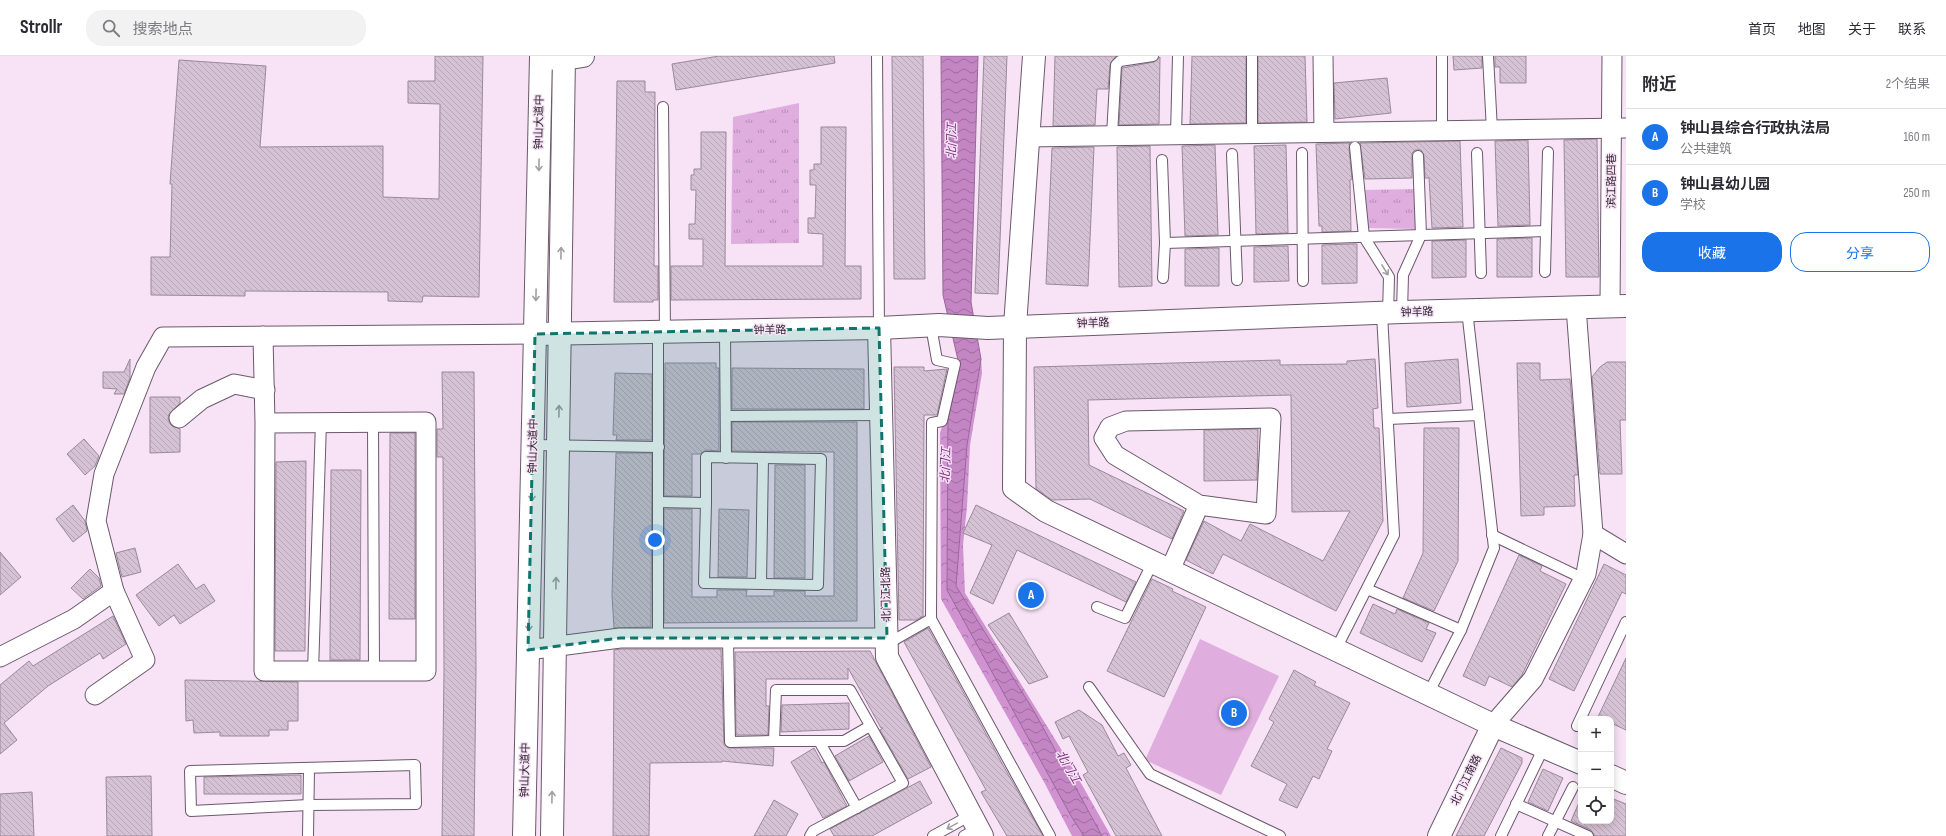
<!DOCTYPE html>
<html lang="zh">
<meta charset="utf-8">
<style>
:root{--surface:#fff;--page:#f2f2f3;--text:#2b2b33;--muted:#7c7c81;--line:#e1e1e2;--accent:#1a73e8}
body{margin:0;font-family:"Sofia Sans Condensed","Noto Sans SC",sans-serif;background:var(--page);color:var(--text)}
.controls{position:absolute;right:12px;bottom:12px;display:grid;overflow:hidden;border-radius:8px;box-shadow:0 2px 10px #0003}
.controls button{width:36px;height:36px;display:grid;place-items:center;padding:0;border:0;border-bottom:1px solid var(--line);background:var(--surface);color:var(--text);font:20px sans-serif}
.you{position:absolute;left:655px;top:484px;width:14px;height:14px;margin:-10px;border:3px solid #fff;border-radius:50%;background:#1a73e8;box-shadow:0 0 0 6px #1a73e833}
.badge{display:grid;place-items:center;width:26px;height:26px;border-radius:50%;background:var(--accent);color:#fff;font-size:13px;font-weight:700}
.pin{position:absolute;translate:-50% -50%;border:2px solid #fff;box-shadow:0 1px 4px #0006}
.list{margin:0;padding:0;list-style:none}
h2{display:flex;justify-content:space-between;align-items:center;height:52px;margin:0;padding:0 16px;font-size:17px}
h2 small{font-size:13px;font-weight:400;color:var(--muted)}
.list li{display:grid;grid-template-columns:26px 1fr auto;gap:12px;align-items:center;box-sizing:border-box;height:56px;padding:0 16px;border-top:1px solid var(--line)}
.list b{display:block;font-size:15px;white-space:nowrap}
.list p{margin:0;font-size:13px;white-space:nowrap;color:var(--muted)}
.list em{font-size:13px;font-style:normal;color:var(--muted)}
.actions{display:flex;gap:8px;padding:12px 16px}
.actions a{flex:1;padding:9px 0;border:1px solid var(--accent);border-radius:16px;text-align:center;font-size:14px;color:var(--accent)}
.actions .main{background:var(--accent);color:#fff}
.icon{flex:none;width:22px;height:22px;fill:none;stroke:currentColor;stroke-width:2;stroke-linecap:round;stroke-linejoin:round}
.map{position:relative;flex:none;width:1626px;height:780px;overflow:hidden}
header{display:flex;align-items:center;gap:24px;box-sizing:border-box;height:56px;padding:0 20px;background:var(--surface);border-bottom:1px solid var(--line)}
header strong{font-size:19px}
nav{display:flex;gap:22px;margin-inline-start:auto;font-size:14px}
.search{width:280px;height:36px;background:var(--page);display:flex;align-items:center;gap:10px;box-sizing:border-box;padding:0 14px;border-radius:16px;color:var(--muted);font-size:15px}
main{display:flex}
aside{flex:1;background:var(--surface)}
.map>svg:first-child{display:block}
</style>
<header>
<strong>Strollr</strong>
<div class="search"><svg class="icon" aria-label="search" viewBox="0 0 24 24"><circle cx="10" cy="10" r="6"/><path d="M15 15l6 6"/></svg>搜索地点</div>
<nav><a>首页</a><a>地图</a><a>关于</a><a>联系</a></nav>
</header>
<main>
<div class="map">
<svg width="1626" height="780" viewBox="0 0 1626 780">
<defs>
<pattern id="grass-tufts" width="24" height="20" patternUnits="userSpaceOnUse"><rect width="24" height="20" fill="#dfaede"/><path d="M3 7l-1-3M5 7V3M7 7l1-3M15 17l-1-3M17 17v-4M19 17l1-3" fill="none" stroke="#b58eb5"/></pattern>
<pattern id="forest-crowns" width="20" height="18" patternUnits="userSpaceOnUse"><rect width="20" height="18" fill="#d192d1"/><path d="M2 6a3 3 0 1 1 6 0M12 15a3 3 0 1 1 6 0" fill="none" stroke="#a7a"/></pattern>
<pattern id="water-waves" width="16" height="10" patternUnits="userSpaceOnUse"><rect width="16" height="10" fill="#c385c4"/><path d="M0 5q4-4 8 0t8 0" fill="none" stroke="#9f6da0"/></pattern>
<pattern id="building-back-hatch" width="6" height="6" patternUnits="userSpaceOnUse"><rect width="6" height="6" fill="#d6c2d5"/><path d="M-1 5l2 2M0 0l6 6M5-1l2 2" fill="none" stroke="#b8a7b7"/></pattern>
</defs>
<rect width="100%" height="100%" fill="#f7e2f6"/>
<g fill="url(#grass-tufts)">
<polygon points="799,47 799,187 731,188 733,61"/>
<polygon points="1414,133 1416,173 1366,172 1363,134"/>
</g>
<polygon fill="url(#forest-crowns)" points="981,303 982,317 970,389 967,451 963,489 965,537 1069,706 1111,780 1072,780 1044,726 941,543 940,377 956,327 958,304"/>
<polygon fill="#dfaede" points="1200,583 1279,620 1221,739 1145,704"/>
<polygon fill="url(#water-waves)" stroke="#986a98" points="941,0 978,0 971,246 981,303 967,389 956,530 1035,657 1102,780 1084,780 1071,760 947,534 948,363 956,327 958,304 943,239"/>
<g fill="url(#building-back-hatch)" stroke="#9b889a">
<polygon points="435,0 483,0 479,241 423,240 422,246 388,245 388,236 245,235 245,240 151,239 151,201 170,201 172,128 170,128 179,4 266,10 260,91 383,90 383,141 439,143 440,48 408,47 408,25 435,25"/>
<polygon points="719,0 834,0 835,7 676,34 672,8"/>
<polygon points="892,0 923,0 925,223 894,223"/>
<polygon points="984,0 1007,0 998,238 975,237"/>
<polygon points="1055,0 1116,0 1110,9 1108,33 1097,33 1095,69 1053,70"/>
<polygon points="1192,0 1246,0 1246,67 1190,68"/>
<polygon points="1258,0 1305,0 1307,66 1258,67"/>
<polygon points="1453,0 1482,0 1482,12 1454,14"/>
<polygon points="1495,0 1526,0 1526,27 1500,27 1500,11 1495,11"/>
<polygon points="1160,1 1159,68 1119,69 1122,12 1154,6"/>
<polygon points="1387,22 1391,57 1335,63 1334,27"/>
<polygon points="617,25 645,25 645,36 655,36 654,210 658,210 658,244 653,244 653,246 614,246"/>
<polygon points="821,71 846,71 845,210 861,210 861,243 671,244 671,210 703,210 703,183 689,183 689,168 695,168 696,134 691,134 691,119 694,119 694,113 701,113 701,76 726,76 725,210 823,210 823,178 808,177 808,162 815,162 816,129 810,129 810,114 814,114 814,108 821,108"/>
<polygon points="1597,83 1599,221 1566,221 1564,84"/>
<polygon points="1528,84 1530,169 1498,170 1495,85"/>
<polygon points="1460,85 1463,171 1432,172 1429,122 1425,122 1424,100 1421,94 1415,94 1412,97 1412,122 1365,123 1360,87"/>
<polygon points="1350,87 1349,92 1352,123 1350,124 1351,175 1322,176 1322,170 1319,170 1316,88"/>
<polygon points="1215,89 1218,179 1185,180 1182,90"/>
<polygon points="1286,89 1288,177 1256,178 1254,90"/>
<polygon points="1150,90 1152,230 1119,231 1117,91"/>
<polygon points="1094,91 1088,230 1046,228 1052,92"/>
<polygon points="1532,182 1532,221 1497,221 1497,183"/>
<polygon points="1466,184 1466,221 1432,222 1432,185"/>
<polygon points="1352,188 1357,188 1357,227 1322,228 1322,189"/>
<polygon points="1288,190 1289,225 1254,226 1254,191"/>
<polygon points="1219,192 1219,230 1185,230 1185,193"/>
<polygon points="130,303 130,322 124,338 114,338 117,333 103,332 103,316 124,316"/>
<polygon points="1375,303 1378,352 1373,353 1374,372 1379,372 1383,465 1336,555 1223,498 1213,518 1186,504 1204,465 1241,485 1250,468 1323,505 1350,455 1292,456 1291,339 1088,344 1089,409 1184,455 1172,483 1090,443 1052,444 1036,433 1034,311 1280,304 1280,309 1347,308 1347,305"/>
<polygon points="1458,303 1461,347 1407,351 1405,307"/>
<polygon points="1607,306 1626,306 1626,364 1620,364 1622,418 1600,418 1592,321 1600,311"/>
<polygon points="665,307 716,307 716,312 719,312 719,395 706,394 700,398 692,398 692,440 664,440"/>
<polygon points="1517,307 1540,307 1540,324 1570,323 1578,419 1574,419 1575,450 1544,451 1544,459 1521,460"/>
<polygon points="894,311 924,311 924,315 947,313 937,359 924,359 923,560 916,564 899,564"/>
<polygon points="732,312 864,313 864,353 732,353"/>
<polygon points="442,316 474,316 476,614 474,780 442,780 444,614 443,401 437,401 437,373 443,373"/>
<polygon points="615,317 652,318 652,384 616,384 617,379 613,379"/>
<polygon points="150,341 180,341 180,347 169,358 168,363 171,369 180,373 180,396 150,397"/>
<polygon points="732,366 857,366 857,565 664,567 664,453 692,453 692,541 717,541 717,534 747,534 746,540 774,540 774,535 805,535 805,540 834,540 834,396 732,395"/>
<polygon points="1424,372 1459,372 1458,505 1434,555 1403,542 1423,497"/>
<polygon points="1258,373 1257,424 1204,425 1204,374"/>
<polygon points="390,377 415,377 415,563 389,563"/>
<polygon points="84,383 99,400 95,410 85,419 67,398"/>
<polygon points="616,397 652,397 651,571 614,572 612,539"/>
<polygon points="306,405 305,595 275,595 276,406"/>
<polygon points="775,409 805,409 805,522 774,522"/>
<polygon points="331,414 361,414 360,604 330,604"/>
<polygon points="73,449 85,465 87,475 73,486 56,463"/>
<polygon points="976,449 1136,526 1126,546 1017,494 993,548 970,537 992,489 963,477"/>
<polygon points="719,453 749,454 747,521 718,521"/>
<polygon points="135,492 141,516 122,521 116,497"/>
<polygon points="0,496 21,521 0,539"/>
<polygon points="1519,499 1542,510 1540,515 1566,528 1522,619 1512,631 1489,620 1485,630 1463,620"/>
<polygon points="178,508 196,533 204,528 215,545 180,568 174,559 159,570 136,539"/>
<polygon points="1604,508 1626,519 1626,538 1622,536 1574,635 1549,623"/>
<polygon points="90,513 99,522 101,530 83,543 71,532"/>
<polygon points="1152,523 1173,533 1172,535 1206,551 1164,641 1107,615"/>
<polygon points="1373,548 1395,558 1397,553 1429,567 1426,573 1436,577 1422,606 1360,577"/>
<polygon points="1009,557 1048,621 1029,628 988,569"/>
<polygon points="113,560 126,588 103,603 100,597 48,630 4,667 17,684 0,698 0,629 29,605 33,610"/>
<polygon points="928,572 1004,711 1043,780 1007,780 981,736 986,734 904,586"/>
<polygon points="621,593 721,593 724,689 730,692 774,692 773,710 722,705 722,706 650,707 649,780 613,780 614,594"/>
<polygon points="870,595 931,711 908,723 880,674 883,672 881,672 848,612 848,623 766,623 766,650 769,650 768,679 736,679 735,596"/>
<polygon points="1626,602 1626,674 1611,667 1611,663 1597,663"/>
<polygon points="1294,614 1316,626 1314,629 1350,647 1327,693 1332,695 1319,723 1313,720 1297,752 1279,744 1287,728 1251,710 1274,666 1269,663"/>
<polygon points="185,624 298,626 298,665 288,665 288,674 269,674 269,680 220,680 220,676 194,677 193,664 186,665"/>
<polygon points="849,647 849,673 781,676 782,649"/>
<polygon points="1079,654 1102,669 1118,700 1124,697 1131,709 1126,712 1162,780 1116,780 1083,719 1088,716 1069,680 1063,683 1055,666"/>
<polygon points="869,680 883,706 849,725 835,700"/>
<polygon points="814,692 822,707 824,706 847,750 823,762 791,706"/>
<polygon points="1501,692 1522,702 1522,707 1484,780 1456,780"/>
<polygon points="1543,713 1563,722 1548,755 1528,746"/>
<polygon points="301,719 301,738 204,738 204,721"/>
<polygon points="151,720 152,780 107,780 106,721"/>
<polygon points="920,725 932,747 872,780 834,780 830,773"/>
<polygon points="32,736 34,780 0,780 0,738"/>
<polygon points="1581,742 1581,765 1611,765 1611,742 1626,748 1626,780 1594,780 1591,774 1571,765"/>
<polygon points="774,744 798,758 786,780 754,780"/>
</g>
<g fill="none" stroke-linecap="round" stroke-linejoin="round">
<g stroke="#6b596b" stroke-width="12">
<g id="service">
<polyline points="877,0 879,272"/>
<polyline points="1488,0 1492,74"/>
<polyline points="663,51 665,276"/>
<polyline points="1442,74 1442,0"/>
<polyline points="1252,77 1252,0"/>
<polyline points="1112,79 1116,9 1120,5 1153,0"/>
<polyline points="1176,79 1178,0"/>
<polyline points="1355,91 1364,181 1389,221 1388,258"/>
<polyline points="1302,97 1303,225"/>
<polyline points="1477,97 1481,217"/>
<polyline points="1232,98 1237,224"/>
<polyline points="1162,104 1165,187 1163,222"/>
<polyline points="1165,187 1546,175"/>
<polyline points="1545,216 1548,96"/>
<polyline points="1402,256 1403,219 1421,179 1418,100"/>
<polyline points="931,270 937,304 955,308 942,365 932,367 931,563 1050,780"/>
<polyline points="725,275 726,402"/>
<polyline points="726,360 881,359"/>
<polyline points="1388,363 1479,359"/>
<polyline points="373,366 374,615"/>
<polyline points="533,389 659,391"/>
<polyline points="658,446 706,447 706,401 821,403 818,529 704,527 706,447"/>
<polyline points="1492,479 1584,523"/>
<polyline points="761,528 763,402"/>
<polyline points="1367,533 1461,574 1494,492 1467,254"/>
<polyline points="1097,551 1125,562 1153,506"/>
<polyline points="658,582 658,276"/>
<polyline points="728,583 730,686 774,685"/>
<polyline points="887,588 931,563"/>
<polyline points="1336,593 1394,479 1382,258"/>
<polyline points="313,615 321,366"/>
<polyline points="1089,631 1150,718 1280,780"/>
<polyline points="1428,638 1461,574"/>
<polyline points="1577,670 1626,566"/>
<polyline points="819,685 857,752"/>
<polygon points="415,709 416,748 309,749 191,755 190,715"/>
<polyline points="1516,748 1588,780"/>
<polyline points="308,780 309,712"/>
<polyline points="810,780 813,775 903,727 850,634 776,634 774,685 844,685 870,670"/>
<polyline points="933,780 971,759"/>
<polyline points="964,780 977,773"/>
<polyline points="1501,780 1544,691"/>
<polyline points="1548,780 1573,731"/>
</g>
</g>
<g stroke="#6b596b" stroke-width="21">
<g id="minor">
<polyline points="1323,0 1324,76"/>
<polyline points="1028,81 1626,72"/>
<polyline points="1610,250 1612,0"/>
<polyline points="263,280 265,367 264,615 426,615 426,366 265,367"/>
<polyline points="179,362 202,343 234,328 265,334"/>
<polyline points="1593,478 1626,498"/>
<polyline points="1170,514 1199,449 1115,399 1104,382 1110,371 1126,365 1271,362 1266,458 1199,449"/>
<polyline points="528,594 620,582 887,582"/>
<polyline points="0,601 74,563 114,535 96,465 104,418 146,311 163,281 535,278"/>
<polyline points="95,639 145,604 114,535"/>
<polyline points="1493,669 1533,623 1586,518 1593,478 1576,251"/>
</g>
</g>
<g stroke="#6b596b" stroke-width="24">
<g id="tertiary">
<polyline points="1034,0 1015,270 1014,432 1046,455 1493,669 1581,707"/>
<polyline points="541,2 564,3 583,0"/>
<polyline points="879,272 887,601 982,780"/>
<polyline points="535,278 879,272 939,269 988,272 1402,256 1626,250"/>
<polyline points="1611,720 1626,727"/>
<polyline points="1439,780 1493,669"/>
</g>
</g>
<g stroke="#6b596b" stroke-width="24">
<g id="trunk">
<polyline points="524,780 541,0"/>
<polyline points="552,780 564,0"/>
</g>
</g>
<use href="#service" stroke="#fff" stroke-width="10"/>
<use href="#minor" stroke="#fff" stroke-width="19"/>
<use href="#tertiary" stroke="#fff" stroke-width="22"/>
<use href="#trunk" stroke="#fff" stroke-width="22"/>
</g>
<defs><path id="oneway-shaft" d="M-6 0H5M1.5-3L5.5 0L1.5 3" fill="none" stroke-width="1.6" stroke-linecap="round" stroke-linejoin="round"/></defs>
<g stroke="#a39fa3">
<use href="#oneway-shaft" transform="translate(539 109) rotate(91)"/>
<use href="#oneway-shaft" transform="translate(561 197) rotate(-89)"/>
<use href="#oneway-shaft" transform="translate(1385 214) rotate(58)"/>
<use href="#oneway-shaft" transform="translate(536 239) rotate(91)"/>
<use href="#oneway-shaft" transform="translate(559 355) rotate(-89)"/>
<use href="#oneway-shaft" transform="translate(532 439) rotate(91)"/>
<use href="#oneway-shaft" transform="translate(556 527) rotate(-89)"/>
<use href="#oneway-shaft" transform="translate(529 569) rotate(91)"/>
<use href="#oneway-shaft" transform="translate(552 741) rotate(-89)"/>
<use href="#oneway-shaft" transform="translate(952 770) rotate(151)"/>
</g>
<path fill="#0f766e" fill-opacity="0.2" stroke="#0f766e" stroke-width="3" stroke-dasharray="8 5" stroke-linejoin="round" d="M 879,272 L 887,582 L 620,582 L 528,594 L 535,278 Z"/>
<g text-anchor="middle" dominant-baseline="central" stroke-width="3" stroke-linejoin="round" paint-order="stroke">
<g font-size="11" fill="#322a32" stroke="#f7e2f6">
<text transform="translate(539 66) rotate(-89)">钟山大道中</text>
<text transform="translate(1611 125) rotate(-90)">滨江路四巷</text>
<text transform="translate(1417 256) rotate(-2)">钟羊路</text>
<text transform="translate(1093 267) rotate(-2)">钟羊路</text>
<text transform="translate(770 274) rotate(-1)">钟羊路</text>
<text transform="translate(533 390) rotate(-89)">钟山大道中</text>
<text transform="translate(886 538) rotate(-91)">北门江北路</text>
<text transform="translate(525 714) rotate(-89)">钟山大道中</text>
<text transform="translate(1466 724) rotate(-64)">北门江南路</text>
</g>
<g font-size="12" font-style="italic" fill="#7f3481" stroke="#f7e2f6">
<text transform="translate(952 85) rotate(-89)">北门江</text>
<text transform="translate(946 409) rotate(-88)">北门江</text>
<text transform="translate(1068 711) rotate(60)">北门江</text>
</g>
</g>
</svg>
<div class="controls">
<button>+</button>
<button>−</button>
<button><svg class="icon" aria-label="locate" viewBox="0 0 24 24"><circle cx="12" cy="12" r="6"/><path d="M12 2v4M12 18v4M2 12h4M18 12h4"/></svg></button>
</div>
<div class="you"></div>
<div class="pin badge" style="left:1031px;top:539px">A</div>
<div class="pin badge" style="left:1234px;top:657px">B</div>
</div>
<aside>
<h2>附近<small>2个结果</small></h2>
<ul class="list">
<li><span class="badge">A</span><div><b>钟山县综合行政执法局</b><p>公共建筑</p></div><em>160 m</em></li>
<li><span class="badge">B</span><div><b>钟山县幼儿园</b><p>学校</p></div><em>250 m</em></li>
</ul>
<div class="actions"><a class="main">收藏</a><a>分享</a></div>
</aside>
</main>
